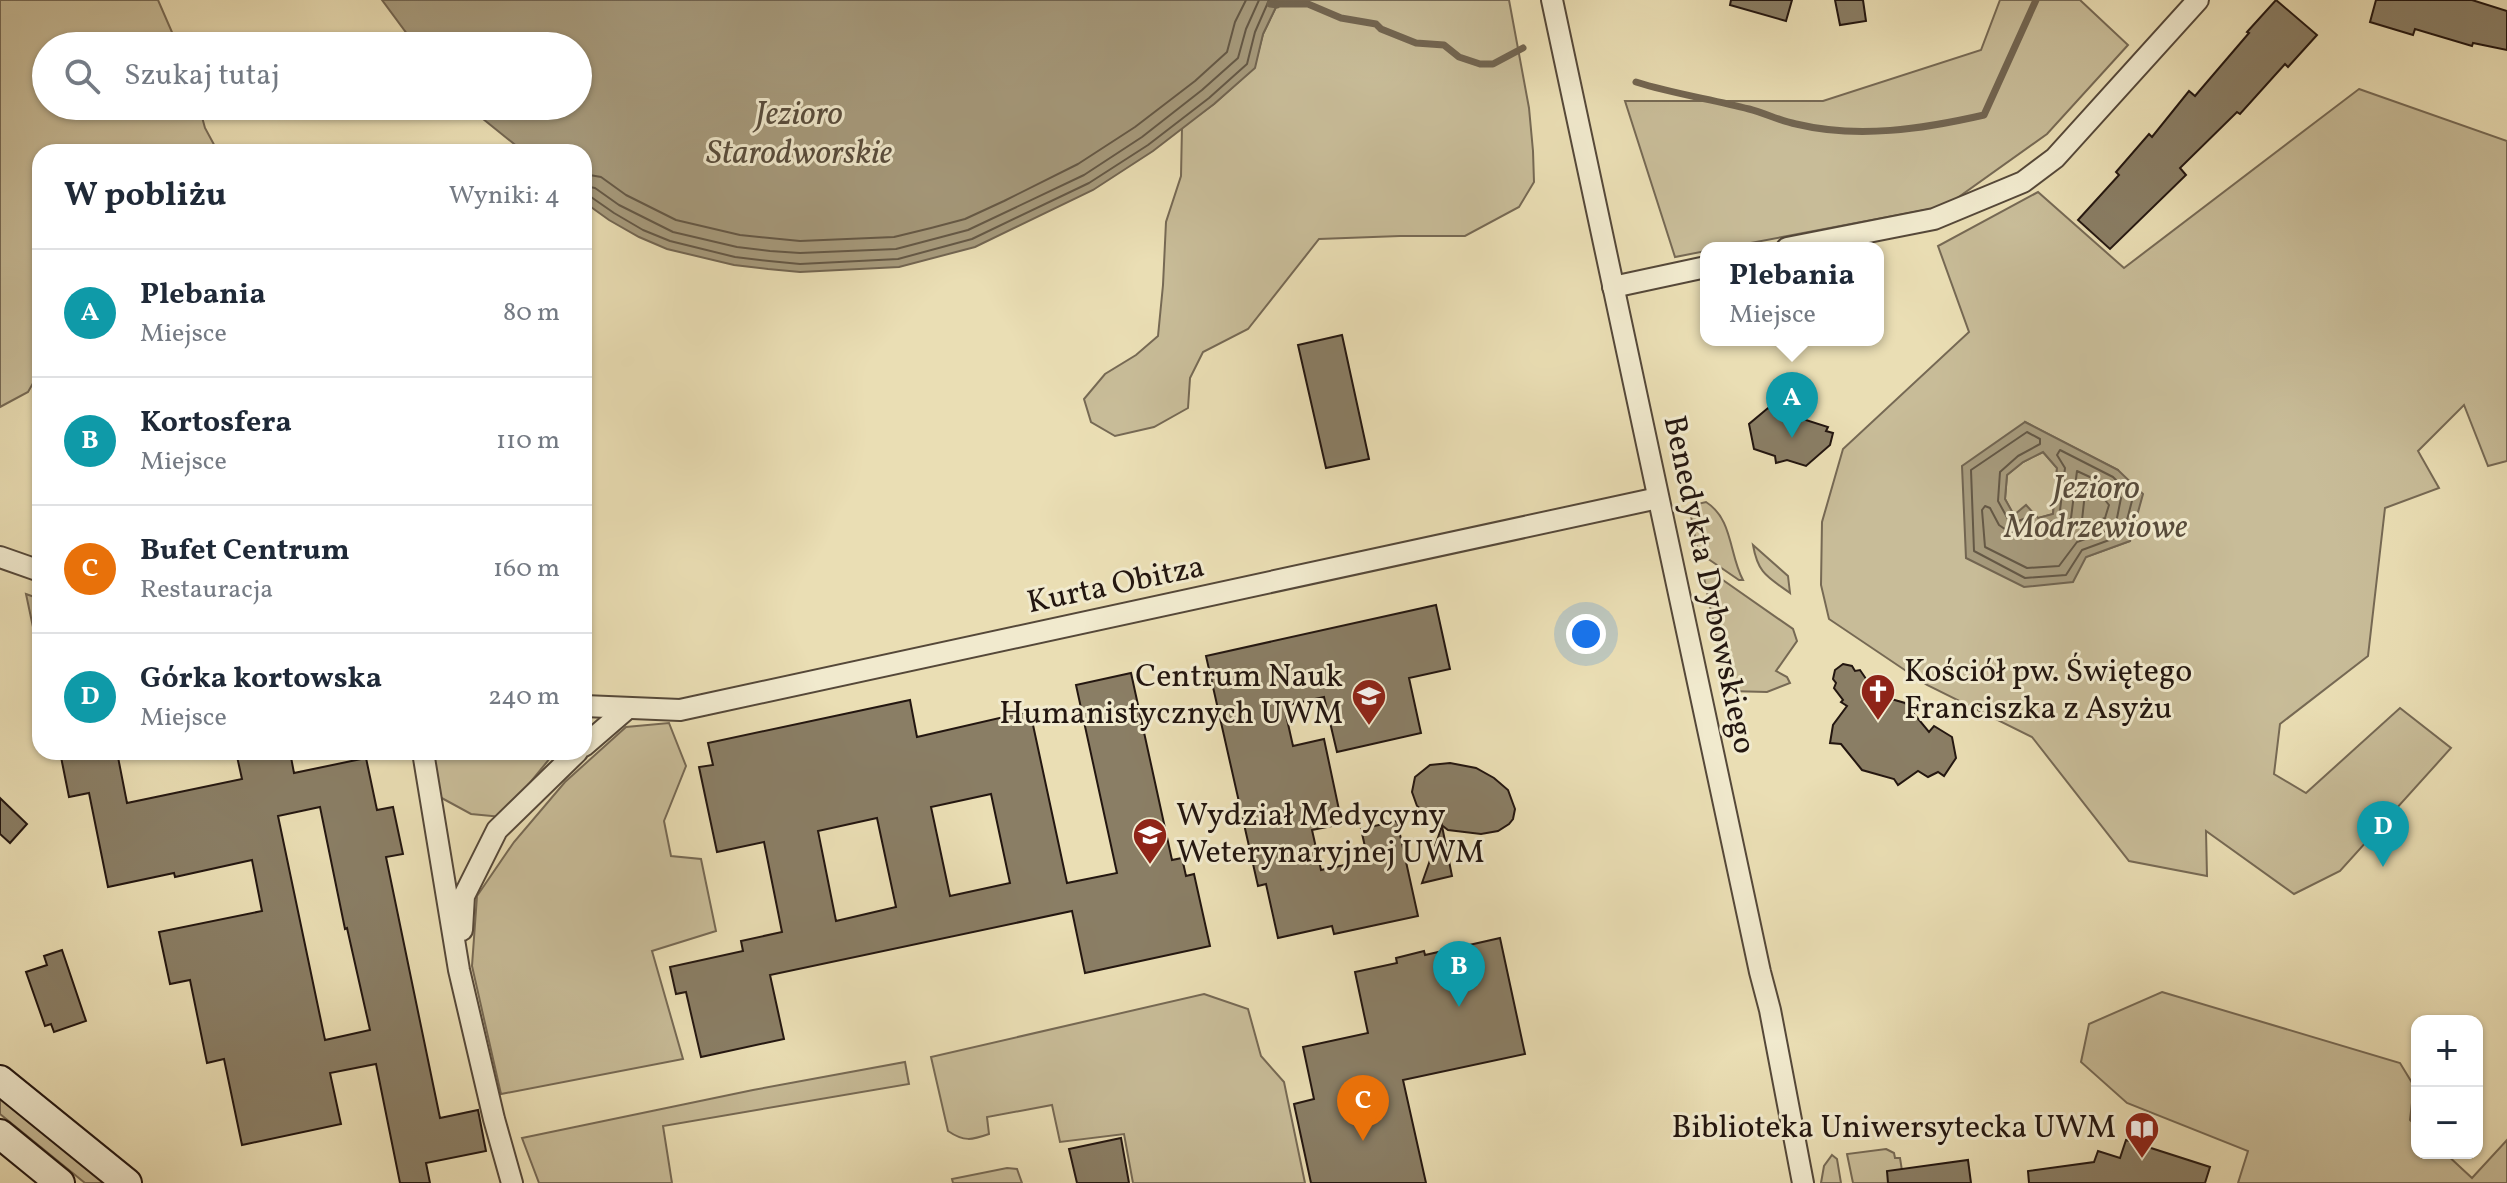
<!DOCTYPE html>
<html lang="pl">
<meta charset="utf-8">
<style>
:root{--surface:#fff;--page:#f2f2f3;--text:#1f2937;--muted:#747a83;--line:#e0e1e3;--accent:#8f2418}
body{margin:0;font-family:Vollkorn,serif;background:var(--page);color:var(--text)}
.controls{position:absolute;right:24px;bottom:24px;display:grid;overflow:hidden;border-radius:16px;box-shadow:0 2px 6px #0004}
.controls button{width:72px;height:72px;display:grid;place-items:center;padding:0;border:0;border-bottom:2px solid var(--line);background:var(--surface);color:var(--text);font:40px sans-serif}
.you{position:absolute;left:1586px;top:634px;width:28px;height:28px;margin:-20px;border:6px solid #fff;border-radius:50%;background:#1a73e8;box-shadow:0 0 0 12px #1a73e833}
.badge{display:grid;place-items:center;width:52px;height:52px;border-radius:50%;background:var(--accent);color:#fff;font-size:26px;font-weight:700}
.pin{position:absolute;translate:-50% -66px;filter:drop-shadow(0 2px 4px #0008)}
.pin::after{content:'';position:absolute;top:42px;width:28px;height:24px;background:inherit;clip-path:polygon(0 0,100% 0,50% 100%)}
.popup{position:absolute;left:1700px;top:242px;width:184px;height:104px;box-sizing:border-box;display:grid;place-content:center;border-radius:16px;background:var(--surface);filter:drop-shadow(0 2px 6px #0005);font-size:26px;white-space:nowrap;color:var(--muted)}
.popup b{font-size:30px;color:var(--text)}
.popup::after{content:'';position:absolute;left:50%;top:100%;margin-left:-16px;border:16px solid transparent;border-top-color:var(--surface)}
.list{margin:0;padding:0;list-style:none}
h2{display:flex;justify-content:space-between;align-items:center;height:104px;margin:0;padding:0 32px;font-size:34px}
h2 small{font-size:26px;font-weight:400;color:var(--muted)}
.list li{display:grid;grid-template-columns:52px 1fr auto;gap:24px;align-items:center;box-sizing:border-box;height:128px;padding:0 32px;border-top:2px solid var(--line)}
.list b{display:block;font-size:30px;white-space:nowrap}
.list p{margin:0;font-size:26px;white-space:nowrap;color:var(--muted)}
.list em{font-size:26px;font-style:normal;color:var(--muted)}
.icon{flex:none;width:44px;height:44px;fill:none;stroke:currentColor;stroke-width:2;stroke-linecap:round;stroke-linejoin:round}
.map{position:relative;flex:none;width:2507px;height:1183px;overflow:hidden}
.search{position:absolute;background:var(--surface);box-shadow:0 2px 6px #0004;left:32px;top:32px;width:560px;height:88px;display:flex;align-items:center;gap:20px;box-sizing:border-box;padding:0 28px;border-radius:44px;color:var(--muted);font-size:30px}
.panel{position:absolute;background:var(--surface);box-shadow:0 2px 6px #0004;left:32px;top:144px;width:560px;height:616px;border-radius:24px}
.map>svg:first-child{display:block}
</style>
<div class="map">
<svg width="2507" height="1183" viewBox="0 0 2507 1183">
<rect width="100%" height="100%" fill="#eadeb4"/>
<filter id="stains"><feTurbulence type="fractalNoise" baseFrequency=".0025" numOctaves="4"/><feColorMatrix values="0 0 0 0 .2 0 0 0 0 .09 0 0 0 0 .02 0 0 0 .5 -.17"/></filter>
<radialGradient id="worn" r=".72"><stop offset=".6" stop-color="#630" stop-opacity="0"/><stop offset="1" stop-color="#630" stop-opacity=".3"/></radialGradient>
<g fill="#c8bc98" stroke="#766954" stroke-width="2" fill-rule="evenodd">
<polygon points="0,0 158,0 178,46 46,46 46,106 199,106 205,128 218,152 40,152 40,371 28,392 0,407"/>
<polygon points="1277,0 1509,0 1529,108 1533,151 1534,182 1519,207 1465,236 1400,236 1319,239 1248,329 1203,352 1190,378 1188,408 1154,427 1115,436 1091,422 1084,399 1105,374 1136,355 1158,336 1163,285 1166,222 1181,176 1182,127 1214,104 1254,68 1263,34 1277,5"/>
<polygon points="2000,0 2080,0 2128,45 2047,134 1946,206 1724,248 1706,248 1706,251 1675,257 1625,101 1823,101 1981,50"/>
<path d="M 2359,89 L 2507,141 L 2507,461 L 2488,466 L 2464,405 L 2418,451 L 2439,488 L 2385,508 L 2368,656 L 2280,724 L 2274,774 L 2306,793 L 2400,708 L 2451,748 L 2340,871 L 2294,894 L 2206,831 L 2207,876 L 2129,861 L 2032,737 L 1927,685 L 1829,619 L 1821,585 L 1822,522 L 1843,449 L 1969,332 L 1938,246 L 2038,192 L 2124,268 ZM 2025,422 L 2118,470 L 2130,541 L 2086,557 L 1967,558 Z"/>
<polygon points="2043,452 2057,468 2053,514 2039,518 2014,516 2005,499 2007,475 2023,462"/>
<path d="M 1706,502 C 1733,519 1729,554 1743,580 L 1739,580 L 1698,552 L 1689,506 Z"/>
<path d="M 1753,545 L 1788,576 L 1790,593 C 1768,577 1758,574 1753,545 Z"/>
<polygon points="1710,571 1793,629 1797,641 1776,671 1787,677 1790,683 1767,692 1728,691 1703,573"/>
<polygon points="26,594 40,599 40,660"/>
<polygon points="669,723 686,766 664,821 671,856 701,859 716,931 652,951 683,1059 501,1094 472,966 477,896 514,842 565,782 626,727"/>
<polygon points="435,752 555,752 502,817 471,814 438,796 433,761"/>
<polygon points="2162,992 2400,1063 2414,1086 2410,1120 2417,1127 2417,1153 2445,1153 2472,1178 2507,1140 2507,1183 2238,1183 2248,1151 2127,1103 2081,1062 2089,1024"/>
<path d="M 1204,994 L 1248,1009 L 1261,1056 L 1284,1082 L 1305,1183 L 1133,1183 L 1124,1134 L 1060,1142 L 1052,1105 L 987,1117 L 989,1134 C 972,1140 964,1142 948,1131 L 931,1057 Z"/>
<polygon points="905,1062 909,1084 663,1126 672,1183 539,1183 522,1138 753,1090"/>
<polygon points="0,1098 105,1183 85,1183 0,1114"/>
<polygon points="1886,1149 1894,1153 1895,1158 1900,1158 1904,1183 1853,1183 1847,1154"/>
<polygon points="1832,1155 1837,1159 1841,1183 1821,1183 1824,1166"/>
<polygon points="1007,1168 1017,1169 1022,1183 953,1183 952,1179"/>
</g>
<g fill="#a69a7c" stroke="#726551" stroke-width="2" fill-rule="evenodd">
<polygon points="382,0 1277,0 1277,5 1263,34 1255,68 1214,104 1153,151 1093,190 975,247 899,267 800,272 768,269 734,265 667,249 639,237 609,220 584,202 584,152 524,152 467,106 578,106 578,46 416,46"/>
<path d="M 2025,422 L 2118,470 L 2143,494 L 2130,541 L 2086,557 L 2073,582 L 2024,587 L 1966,558 L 1962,466 ZM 2043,452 L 2057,468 L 2053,514 L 2038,518 L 2026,505 L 2014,515 L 2005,499 L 2007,475 L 2023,462 Z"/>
</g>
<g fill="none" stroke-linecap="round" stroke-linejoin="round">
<g stroke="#645846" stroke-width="2">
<polyline points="584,174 601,177 626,195 676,220 740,235 800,241 894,237 931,228 965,219 1004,201 1078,164 1135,127 1195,81 1227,52 1235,22 1246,0"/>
<polyline points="584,186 595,188 619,205 673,232 737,247 770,251 800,253 896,249 968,230 1084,175 1142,137 1202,90 1238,58 1246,29 1259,0"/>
<polyline points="584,196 591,197 614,213 643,230 670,241 735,257 769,261 800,264 898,259 972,239 1089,183 1148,145 1209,98 1247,64 1255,32 1269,0"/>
<polygon points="2027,432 2040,439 2040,444 2018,456 2000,472 1998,501 2009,521 2016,522 2026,518 2039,526 2059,519 2065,468 2057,455 2060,450 2113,477 2133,497 2123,535 2082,550 2066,575 2025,578 1974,551 1971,470"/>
<polygon points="2077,471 2107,485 2121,498 2115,528 2077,542 2059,566 2027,568 1985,547 1982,510 1985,506 1990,508 1999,525 2009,532 2025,531 2039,536 2059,531 2067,525 2071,518"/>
<polygon points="2088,490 2101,495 2109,505 2105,518 2086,525 2082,520 2085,493"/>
</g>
<g stroke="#726551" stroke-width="7">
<polyline points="1277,5 1270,4 1308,4 1341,18 1376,24 1381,29 1416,43 1444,45 1459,57 1480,64 1493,64 1523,48"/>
<path d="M 1636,82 C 1674,94 1711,99 1749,109 C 1765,113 1780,121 1796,124 C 1858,139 1923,129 1984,115 L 2036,0"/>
</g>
</g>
<g fill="#8a7e65" stroke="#231610" stroke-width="2" fill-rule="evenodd">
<polygon points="1731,0 1792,0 1786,21 1730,5"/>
<polygon points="1835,0 1863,0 1866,21 1840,25"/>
<polygon points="2276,0 2317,35 2288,67 2285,64 2240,114 2237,112 2180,168 2186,175 2110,249 2078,220 2119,175 2116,172 2149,134 2152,137 2189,91 2195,96 2249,33 2247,32"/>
<polygon points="2376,0 2472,0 2507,11 2507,50 2473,43 2472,46 2415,29 2413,35 2370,22"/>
<polygon points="1342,335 1369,459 1326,468 1298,345"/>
<polygon points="1768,408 1828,427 1826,431 1833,433 1830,445 1806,466 1787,460 1776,463 1775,456 1754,449 1749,424"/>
<polygon points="1436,605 1450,669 1409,678 1421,733 1337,752 1324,697 1284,706 1293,746 1324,739 1342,824 1312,830 1321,870 1368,860 1361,829 1397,821 1418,916 1334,934 1332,926 1278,938 1266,884 1258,886 1206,656"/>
<polygon points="1843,664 1852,666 1855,671 1860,670 1877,695 1905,703 1929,732 1934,726 1952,737 1956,758 1944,776 1938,772 1928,777 1918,771 1898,785 1894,779 1862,770 1841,744 1830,743 1833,725 1847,706 1841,702 1843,700 1834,688 1836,683 1833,679 1835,670"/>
<path d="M 1131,673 L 1172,860 L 1182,858 L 1186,876 L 1194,874 L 1210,946 L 1085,973 L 1072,911 L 770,975 L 784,1039 L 701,1057 L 686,992 L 676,994 L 670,967 L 743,951 L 741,941 L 782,932 L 764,842 L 717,852 L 699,767 L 713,765 L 708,743 L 910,700 L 917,737 L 1030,711 L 1067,883 L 1117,873 L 1076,685 ZM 991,794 L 1010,883 L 950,896 L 931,807 ZM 877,818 L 896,907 L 836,921 L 818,831 Z"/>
<path d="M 60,752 L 117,752 L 127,803 L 242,779 L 236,752 L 290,752 L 294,773 L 366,758 L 377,810 L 393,807 L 403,854 L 386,857 L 440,1118 L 478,1110 L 486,1151 L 426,1163 L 430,1183 L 400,1183 L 376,1064 L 330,1073 L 341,1124 L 242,1145 L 224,1059 L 207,1063 L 190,980 L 170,984 L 159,932 L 262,911 L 252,860 L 175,877 L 174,873 L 108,887 L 89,793 L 69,797 ZM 320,807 L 345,929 L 347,928 L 370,1030 L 325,1040 L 278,816 Z"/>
<polygon points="1450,763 1476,768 1494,778 1508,790 1515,809 1513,819 1509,824 1498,831 1481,834 1448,830 1417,806 1412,792 1415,777 1430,765"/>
<polygon points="0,798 27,824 10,843 0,834"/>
<polygon points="1442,826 1452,876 1422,883"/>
<polygon points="1500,938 1525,1054 1403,1080 1426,1183 1311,1183 1294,1104 1314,1099 1303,1047 1368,1033 1355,972 1397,963 1396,958 1424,951 1425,955"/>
<polygon points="62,950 86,1021 54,1032 51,1024 45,1026 26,972 47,965 44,956"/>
<polygon points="1121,1138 1129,1183 1077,1183 1069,1149"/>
<polygon points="2126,1140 2210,1167 2205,1183 2029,1183 2028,1171 2094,1162 2098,1151 2120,1158"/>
<polygon points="1968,1160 1971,1183 1888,1183 1887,1171"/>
</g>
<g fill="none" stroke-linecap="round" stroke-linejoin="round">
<g stroke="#554839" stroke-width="24">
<g id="minor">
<polyline points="1552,0 1760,972 1770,1010 1803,1183"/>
<polyline points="1787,248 1934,219 2023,182 2055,158 2198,0"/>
<polyline points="1613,287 1706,267"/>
<polyline points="0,557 40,571"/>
<polyline points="584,706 680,710 703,705 1658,498"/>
<polyline points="584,746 628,708"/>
<polyline points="423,752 459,970 494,1119 512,1183"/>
<polyline points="462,930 464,896 497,830 577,752"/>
</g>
</g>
<g stroke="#231610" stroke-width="32">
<g id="secondary">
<polyline points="0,1080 127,1183"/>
<polyline points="0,1134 60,1183"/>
</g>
</g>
<use href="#minor" stroke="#f1eace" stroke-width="20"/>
<use href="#secondary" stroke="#f1eace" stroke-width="28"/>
</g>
<defs>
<g id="church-pin" transform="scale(1.8)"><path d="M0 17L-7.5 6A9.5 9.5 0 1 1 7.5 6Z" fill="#8f2418" stroke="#f1eace"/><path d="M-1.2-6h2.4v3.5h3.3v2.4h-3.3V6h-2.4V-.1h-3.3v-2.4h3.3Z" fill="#fff"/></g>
<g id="university-pin" transform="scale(1.8)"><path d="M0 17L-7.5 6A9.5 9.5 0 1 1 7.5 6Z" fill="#8f2418" stroke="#f1eace"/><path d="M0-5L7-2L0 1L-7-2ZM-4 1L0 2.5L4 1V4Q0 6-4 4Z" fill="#fff"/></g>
<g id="library-pin" transform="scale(1.8)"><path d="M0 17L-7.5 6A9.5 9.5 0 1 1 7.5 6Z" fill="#8f2418" stroke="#f1eace"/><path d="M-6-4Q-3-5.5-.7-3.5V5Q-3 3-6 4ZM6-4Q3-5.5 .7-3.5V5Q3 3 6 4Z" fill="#fff"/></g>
</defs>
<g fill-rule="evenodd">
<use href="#church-pin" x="1878" y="691"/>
<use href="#university-pin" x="1369" y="696"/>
<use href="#university-pin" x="1150" y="835"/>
<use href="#library-pin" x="2142" y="1129"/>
</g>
<g text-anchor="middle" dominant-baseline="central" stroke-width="6" stroke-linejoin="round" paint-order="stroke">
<g font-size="32" fill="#231610" stroke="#f1eace">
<text transform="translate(1708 585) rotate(78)">Benedykta Dybowskiego</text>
<text transform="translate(1116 586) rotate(-12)">Kurta Obitza</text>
</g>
<g font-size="32" fill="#231610" stroke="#f1eace" text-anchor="start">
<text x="1904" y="673">Kościół pw. Świętego<tspan x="1904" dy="37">Franciszka z Asyżu</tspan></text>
<text x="1343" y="678" text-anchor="end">Centrum Nauk<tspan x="1343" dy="37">Humanistycznych UWM</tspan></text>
<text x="1176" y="817">Wydział Medycyny<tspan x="1176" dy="37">Weterynaryjnej UWM</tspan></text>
<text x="2116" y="1129" text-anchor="end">Biblioteka Uniwersytecka UWM</text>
</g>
<g font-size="34" font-style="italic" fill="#574b3b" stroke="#f1eace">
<text x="799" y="115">Jezioro<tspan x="799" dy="39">Starodworskie</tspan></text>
<text x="2096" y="489">Jezioro<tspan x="2096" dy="39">Modrzewiowe</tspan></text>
</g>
</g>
<rect width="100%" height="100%" filter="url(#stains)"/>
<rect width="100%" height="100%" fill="url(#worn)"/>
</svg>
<div class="controls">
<button>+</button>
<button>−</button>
</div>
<div class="you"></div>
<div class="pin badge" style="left:1792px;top:438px;background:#0f9aa8">A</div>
<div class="popup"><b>Plebania</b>Miejsce</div>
<div class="pin badge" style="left:1459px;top:1007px;background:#0f9aa8">B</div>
<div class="pin badge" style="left:1363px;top:1141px;background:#e8710a">C</div>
<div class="pin badge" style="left:2383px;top:867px;background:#0f9aa8">D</div>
<div class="search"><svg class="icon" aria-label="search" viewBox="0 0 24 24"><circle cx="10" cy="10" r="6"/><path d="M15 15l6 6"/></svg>Szukaj tutaj</div>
<section class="panel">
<h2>W pobliżu<small>Wyniki: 4</small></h2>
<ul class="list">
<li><span class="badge" style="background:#0f9aa8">A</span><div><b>Plebania</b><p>Miejsce</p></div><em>80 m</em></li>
<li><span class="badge" style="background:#0f9aa8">B</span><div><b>Kortosfera</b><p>Miejsce</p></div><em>110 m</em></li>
<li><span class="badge" style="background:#e8710a">C</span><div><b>Bufet Centrum</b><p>Restauracja</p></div><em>160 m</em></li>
<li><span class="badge" style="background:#0f9aa8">D</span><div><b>Górka kortowska</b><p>Miejsce</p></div><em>240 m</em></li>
</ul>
</section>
</div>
